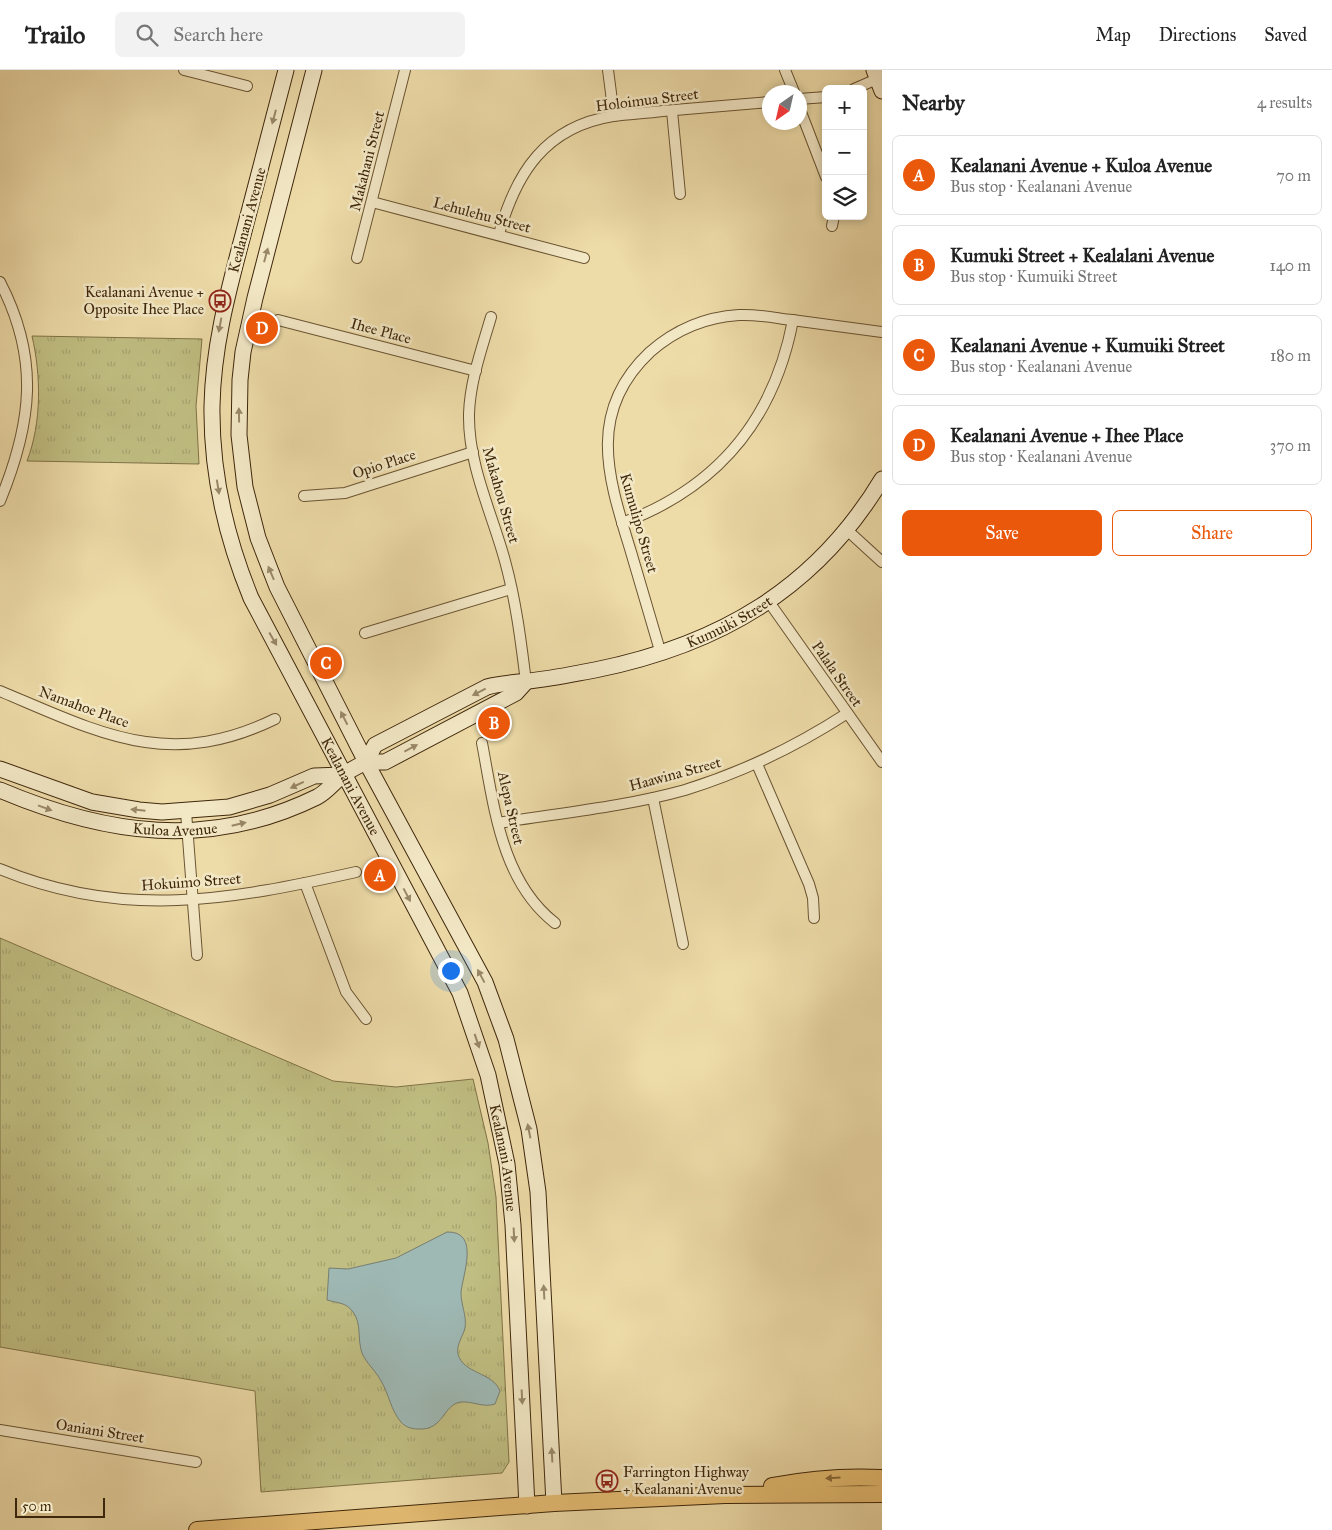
<!DOCTYPE html>
<meta charset="utf-8">
<style>
:root{--surface:#fff;--page:#f2f2f2;--text:#222;--muted:#767676;--line:#e0e0e0;--accent:#ea580c}
body{margin:0;font-family:"IM FELL Great Primer",serif;background:var(--page);color:var(--text)}
.controls{position:absolute;right:15px;top:15px;display:grid;overflow:hidden;border-radius:8px;box-shadow:0 2px 8px #0003}
.controls button{width:45px;height:45px;display:grid;place-items:center;padding:0;border:0;border-bottom:1px solid var(--line);background:var(--surface);color:var(--text);font:25px sans-serif}
.compass{position:absolute;left:762px;top:15px;width:45px;height:45px;border-radius:50%;background:var(--surface);box-shadow:0 2px 8px #0003;rotate:214deg}
.scale{position:absolute;left:15px;bottom:12px;width:90px;box-sizing:border-box;padding-left:5px;border:2px solid #3f270b;border-top:0;font-size:14px;line-height:18px;white-space:nowrap;color:#3f270b;-webkit-text-stroke:4px #f3e8c6;paint-order:stroke}
.you{position:absolute;left:450px;top:900px;width:18px;height:18px;margin:-12px;border:4px solid #fff;border-radius:50%;background:#1a73e8;box-shadow:0 0 0 8px #1a73e833}
.badge{display:grid;place-items:center;width:32px;height:32px;border-radius:50%;background:var(--accent);color:#fff;font-size:16px;font-weight:700}
.pin{position:absolute;translate:-50% -50%;border:2px solid #fff;box-shadow:0 1px 5px #0006}
.list{margin:0;padding:0;list-style:none}
h2{display:flex;justify-content:space-between;align-items:center;height:65px;margin:0;padding:0 20px;font-size:21px}
h2 small{font-size:16px;font-weight:400;color:var(--muted)}
.list li{display:grid;grid-template-columns:32px 1fr auto;gap:15px;align-items:center;box-sizing:border-box;height:80px;margin:0 10px 10px;padding:0 10px;border:1px solid var(--line);border-radius:8px}
.list b{display:block;font-size:19px;white-space:nowrap}
.list p{margin:0;font-size:16px;white-space:nowrap;color:var(--muted)}
.list em{font-size:16px;font-style:normal;color:var(--muted)}
.actions{display:flex;gap:10px;padding:15px 20px}
.actions a{flex:1;padding:11px 0;border:1px solid var(--accent);border-radius:8px;text-align:center;font-size:18px;color:var(--accent)}
.actions .main{background:var(--accent);color:#fff}
.icon{flex:none;width:28px;height:28px;fill:none;stroke:currentColor;stroke-width:2;stroke-linecap:round;stroke-linejoin:round}
.map{position:relative;flex:none;width:882px;height:1460px;overflow:hidden}
header{display:flex;align-items:center;gap:30px;box-sizing:border-box;height:70px;padding:0 25px;background:var(--surface);border-bottom:1px solid var(--line)}
header strong{font-size:24px}
nav{display:flex;gap:28px;margin-inline-start:auto;font-size:18px}
.search{width:350px;height:45px;background:var(--page);display:flex;align-items:center;gap:12px;box-sizing:border-box;padding:0 18px;border-radius:8px;color:var(--muted);font-size:19px}
main{display:flex}
aside{flex:1;background:var(--surface)}
.map>svg:first-child{display:block}
</style>
<header>
<strong>Trailo</strong>
<div class="search"><svg class="icon" aria-label="search" viewBox="0 0 24 24"><circle cx="10" cy="10" r="6"/><path d="M15 15l6 6"/></svg>Search here</div>
<nav><a>Map</a><a>Directions</a><a>Saved</a></nav>
</header>
<main>
<div class="map">
<svg width="882" height="1460" viewBox="0 0 882 1460">
<defs>
<pattern id="grass-tufts" width="24" height="20" patternUnits="userSpaceOnUse" patternTransform="scale(1.25)"><rect width="24" height="20" fill="#c0be82"/><path d="M3 7l-1-3M5 7V3M7 7l1-3M15 17l-1-3M17 17v-4M19 17l1-3" fill="none" stroke="#a6a36f"/></pattern>
</defs>
<rect width="100%" height="100%" fill="#eddba8"/>
<filter id="stains"><feTurbulence type="fractalNoise" baseFrequency=".004" numOctaves="4"/><feColorMatrix values="0 0 0 0 .2 0 0 0 0 .09 0 0 0 0 .02 0 0 0 .5 -.17"/></filter>
<radialGradient id="worn" r=".72"><stop offset=".6" stop-color="#630" stop-opacity="0"/><stop offset="1" stop-color="#630" stop-opacity=".3"/></radialGradient>
<g fill="url(#grass-tufts)" stroke="#807246">
<path d="M 32,266 L 202,269 L 196,336 L 199,394 L 27,391 C 42,352 41,305 32,266 Z"/>
<polygon points="0,868 333,1011 396,1017 473,1009 488,1073 496,1127 509,1392 502,1403 261,1422 255,1321 0,1277"/>
</g>
<path fill="#9eb8b4" stroke="#787e70" d="M 447,1162 C 481,1161 462,1206 461,1223 C 461,1235 467,1246 465,1258 C 463,1266 456,1275 458,1284 C 463,1304 493,1302 500,1321 L 495,1334 C 483,1338 473,1331 461,1332 C 443,1334 444,1361 418,1359 C 412,1359 405,1357 401,1352 C 391,1341 389,1324 381,1311 C 376,1301 366,1293 362,1283 C 357,1269 362,1254 353,1242 C 346,1232 337,1233 327,1230 L 329,1198 L 348,1199 L 396,1188 Z"/>
<g fill="none" stroke-linecap="round" stroke-linejoin="round">
<g stroke="#6a5432" stroke-width="12">
<g id="street">
<polyline points="184,0 247,16"/>
<polyline points="608,0 614,46"/>
<polyline points="785,0 794,22"/>
<polyline points="854,19 877,9"/>
<polyline points="799,29 826,27"/>
<polyline points="799,37 826,107"/>
<polyline points="672,41 680,124"/>
<polyline points="372,132 584,188"/>
<polyline points="832,156 834,146"/>
<path d="M 499,164 C 516,103 545,57 613,46 C 630,44 646,43 663,41 C 698,38 734,35 769,32"/>
<polyline points="357,188 405,0"/>
<path d="M 0,212 C 40,289 32,353 0,431"/>
<path d="M 491,247 C 482,278 470,311 469,344 C 468,395 492,443 505,491 C 516,531 521,572 526,612"/>
<polyline points="278,250 476,301"/>
<polyline points="304,426 345,423 473,382"/>
<path d="M 622,453 C 717,418 774,350 793,250"/>
<polyline points="847,460 882,492"/>
<polyline points="769,532 882,692"/>
<polyline points="365,563 511,519"/>
<path d="M 661,584 C 651,550 641,516 631,482 C 609,410 585,343 650,282 C 675,260 706,247 739,245 C 757,244 775,248 792,250 C 822,254 852,258 882,262"/>
<path d="M 0,621 C 100,663 168,701 275,649"/>
<path d="M 482,673 C 494,736 501,811 555,853"/>
<polyline points="757,694 809,814 813,828 814,848"/>
<polyline points="653,728 683,874"/>
<polyline points="186,742 197,885"/>
<path d="M 498,753 C 560,743 624,737 685,720 C 743,702 795,677 846,644"/>
<path d="M 0,799 C 123,850 231,830 356,802"/>
<polyline points="305,813 346,922 366,949"/>
<polyline points="0,1360 196,1392"/>
</g>
</g>
<g stroke="#3f270b" stroke-width="17">
<g id="secondary">
<path id="s1" d="M 286,0 C 272,55 257,110 243,165 C 228,222 213,277 212,336 C 211,403 226,467 251,528 L 460,923 L 488,1005 L 507,1094 L 513,1155 L 527,1436"/>
<polyline points="314,0 255,228 243,282 240,310 239,365 245,417 258,468 277,517 366,692 485,912 506,969 529,1059 538,1122 554,1433"/>
<polyline points="874,0 882,21"/>
<path id="s2" d="M 366,692 L 375,675 L 487,617 C 501,613 514,613 528,611 C 551,609 573,604 595,600 C 719,575 816,519 882,409"/>
<polyline points="366,692 385,692 516,623 526,612"/>
<polyline points="0,699 92,732 139,740 162,742 229,737 270,725 314,706 343,705"/>
<path id="s3" d="M 0,720 C 106,765 209,780 317,727 C 327,722 334,712 343,705 C 350,700 358,696 366,692"/>
</g>
</g>
<g stroke="#3f270b" stroke-width="18">
<g id="primary">
<path d="M 772,1416 C 809,1409 845,1406 882,1408"/>
<polyline points="197,1460 554,1433 725,1425 882,1424"/>
</g>
</g>
<use href="#street" stroke="#f3e8c6" stroke-width="10"/>
<use href="#secondary" stroke="#f3e8c6" stroke-width="15"/>
<use href="#primary" stroke="#e6be74" stroke-width="16"/>
</g>
<defs><path id="oneway-solid" d="M-6-.8H1V-3.2L6.5 0L1 3.2V.8H-6Z" transform="scale(1.25)"/></defs>
<g fill="#998868">
<use href="#oneway-solid" transform="translate(274 47) rotate(105)"/>
<use href="#oneway-solid" transform="translate(266 185) rotate(-75)"/>
<use href="#oneway-solid" transform="translate(220 255) rotate(101)"/>
<use href="#oneway-solid" transform="translate(239 345) rotate(-91)"/>
<use href="#oneway-solid" transform="translate(218 417) rotate(81)"/>
<use href="#oneway-solid" transform="translate(271 503) rotate(-113)"/>
<use href="#oneway-solid" transform="translate(273 569) rotate(60)"/>
<use href="#oneway-solid" transform="translate(479 622) rotate(153)"/>
<use href="#oneway-solid" transform="translate(344 648) rotate(-117)"/>
<use href="#oneway-solid" transform="translate(411 678) rotate(-28)"/>
<use href="#oneway-solid" transform="translate(297 715) rotate(155)"/>
<use href="#oneway-solid" transform="translate(45 738) rotate(20)"/>
<use href="#oneway-solid" transform="translate(138 740) rotate(-174)"/>
<use href="#oneway-solid" transform="translate(239 754) rotate(-13)"/>
<use href="#oneway-solid" transform="translate(407 825) rotate(62)"/>
<use href="#oneway-solid" transform="translate(481 906) rotate(-118)"/>
<use href="#oneway-solid" transform="translate(477 971) rotate(71)"/>
<use href="#oneway-solid" transform="translate(529 1061) rotate(-101)"/>
<use href="#oneway-solid" transform="translate(514 1165) rotate(87)"/>
<use href="#oneway-solid" transform="translate(544 1222) rotate(-93)"/>
<use href="#oneway-solid" transform="translate(522 1327) rotate(87)"/>
<use href="#oneway-solid" transform="translate(552 1385) rotate(-93)"/>
</g>
<use fill="#8a6b3a" href="#oneway-solid" transform="translate(833 1408) rotate(176)"/>
<defs>
<g id="bus-ring" transform="scale(1.125)"><circle r="9.5" fill="#f3e8c6" stroke="#8f2418" stroke-width="1.5"/><path d="M-5-6H5V4H4V6H2V4H-2V6H-4V4H-5ZM-3.5-4V0h7V-4ZM-3.5 1.2v1.5H-2V1.2ZM2 1.2v1.5H3.5V1.2Z" fill="#8f2418"/></g>
</defs>
<g fill-rule="evenodd">
<use href="#bus-ring" x="220" y="231"/>
<use href="#bus-ring" x="607" y="1411"/>
</g>
<g text-anchor="middle" dominant-baseline="central" stroke-width="5" stroke-linejoin="round" paint-order="stroke">
<g font-size="15" fill="#3f270b" stroke="#f3e8c6">
<text transform="translate(647 30) rotate(-7)">Holoimua Street</text>
<text transform="translate(367 91) rotate(-76)">Makahani Street</text>
<text transform="translate(482 145) rotate(15)">Lehulehu Street</text>
<text transform="translate(247 150) rotate(-75)">Kealanani Avenue</text>
<text transform="translate(381 261) rotate(15)">Ihee Place</text>
<text transform="translate(384 394) rotate(-18)">Opio Place</text>
<text transform="translate(501 425) rotate(74)">Makahou Street</text>
<text transform="translate(639 453) rotate(74)">Kumulipo Street</text>
<text stroke="none"><textPath href="#s2" startOffset="398">Kumuiki Street</textPath></text>
<text transform="translate(837 604) rotate(55)">Palala Street</text>
<text transform="translate(84 637) rotate(20)">Namahoe Place</text>
<text transform="translate(675 704) rotate(-15)">Haawina Street</text>
<text stroke="none"><textPath href="#s1" startOffset="755">Kealanani Avenue</textPath></text>
<text transform="translate(511 738) rotate(77)">Alepa Street</text>
<text stroke="none"><textPath href="#s3" startOffset="181">Kuloa Avenue</textPath></text>
<text transform="translate(191 812) rotate(-4)">Hokuimo Street</text>
<text stroke="none"><textPath href="#s1" startOffset="1160">Kealanani Avenue</textPath></text>
<text transform="translate(100 1361) rotate(9)">Oaniani Street</text>
</g>
<g font-size="15" fill="#3f270b" stroke="#f3e8c6" text-anchor="end">
<text x="204" y="222">Kealanani Avenue +<tspan x="204" dy="17">Opposite Ihee Place</tspan></text>
<text x="623" y="1402" text-anchor="start">Farrington Highway<tspan x="623" dy="17">+ Kealanani Avenue</tspan></text>
</g>
</g>
<rect width="100%" height="100%" filter="url(#stains)"/>
<rect width="100%" height="100%" fill="url(#worn)"/>
</svg>
<div class="controls">
<button>+</button>
<button>−</button>
<button><svg class="icon" aria-label="layers" viewBox="0 0 24 24"><path d="M12 4l9 5-9 5-9-5zM3 14l9 5 9-5"/></svg></button>
</div>
<svg class="compass" viewBox="-18 -18 36 36"><path d="M0-13l5 13h-10z" fill="#e53935"/><path d="M0 13l5-13h-10z" fill="#767676"/></svg>
<div class="scale">50 m</div>
<div class="you"></div>
<div class="pin badge" style="left:380px;top:805px">A</div>
<div class="pin badge" style="left:494px;top:653px">B</div>
<div class="pin badge" style="left:326px;top:593px">C</div>
<div class="pin badge" style="left:262px;top:258px">D</div>
</div>
<aside>
<h2>Nearby<small>4 results</small></h2>
<ul class="list">
<li><span class="badge">A</span><div><b>Kealanani Avenue + Kuloa Avenue</b><p>Bus stop · Kealanani Avenue</p></div><em>70 m</em></li>
<li><span class="badge">B</span><div><b>Kumuki Street + Kealalani Avenue</b><p>Bus stop · Kumuiki Street</p></div><em>140 m</em></li>
<li><span class="badge">C</span><div><b>Kealanani Avenue + Kumuiki Street</b><p>Bus stop · Kealanani Avenue</p></div><em>180 m</em></li>
<li><span class="badge">D</span><div><b>Kealanani Avenue + Ihee Place</b><p>Bus stop · Kealanani Avenue</p></div><em>370 m</em></li>
</ul>
<div class="actions"><a class="main">Save</a><a>Share</a></div>
</aside>
</main>
